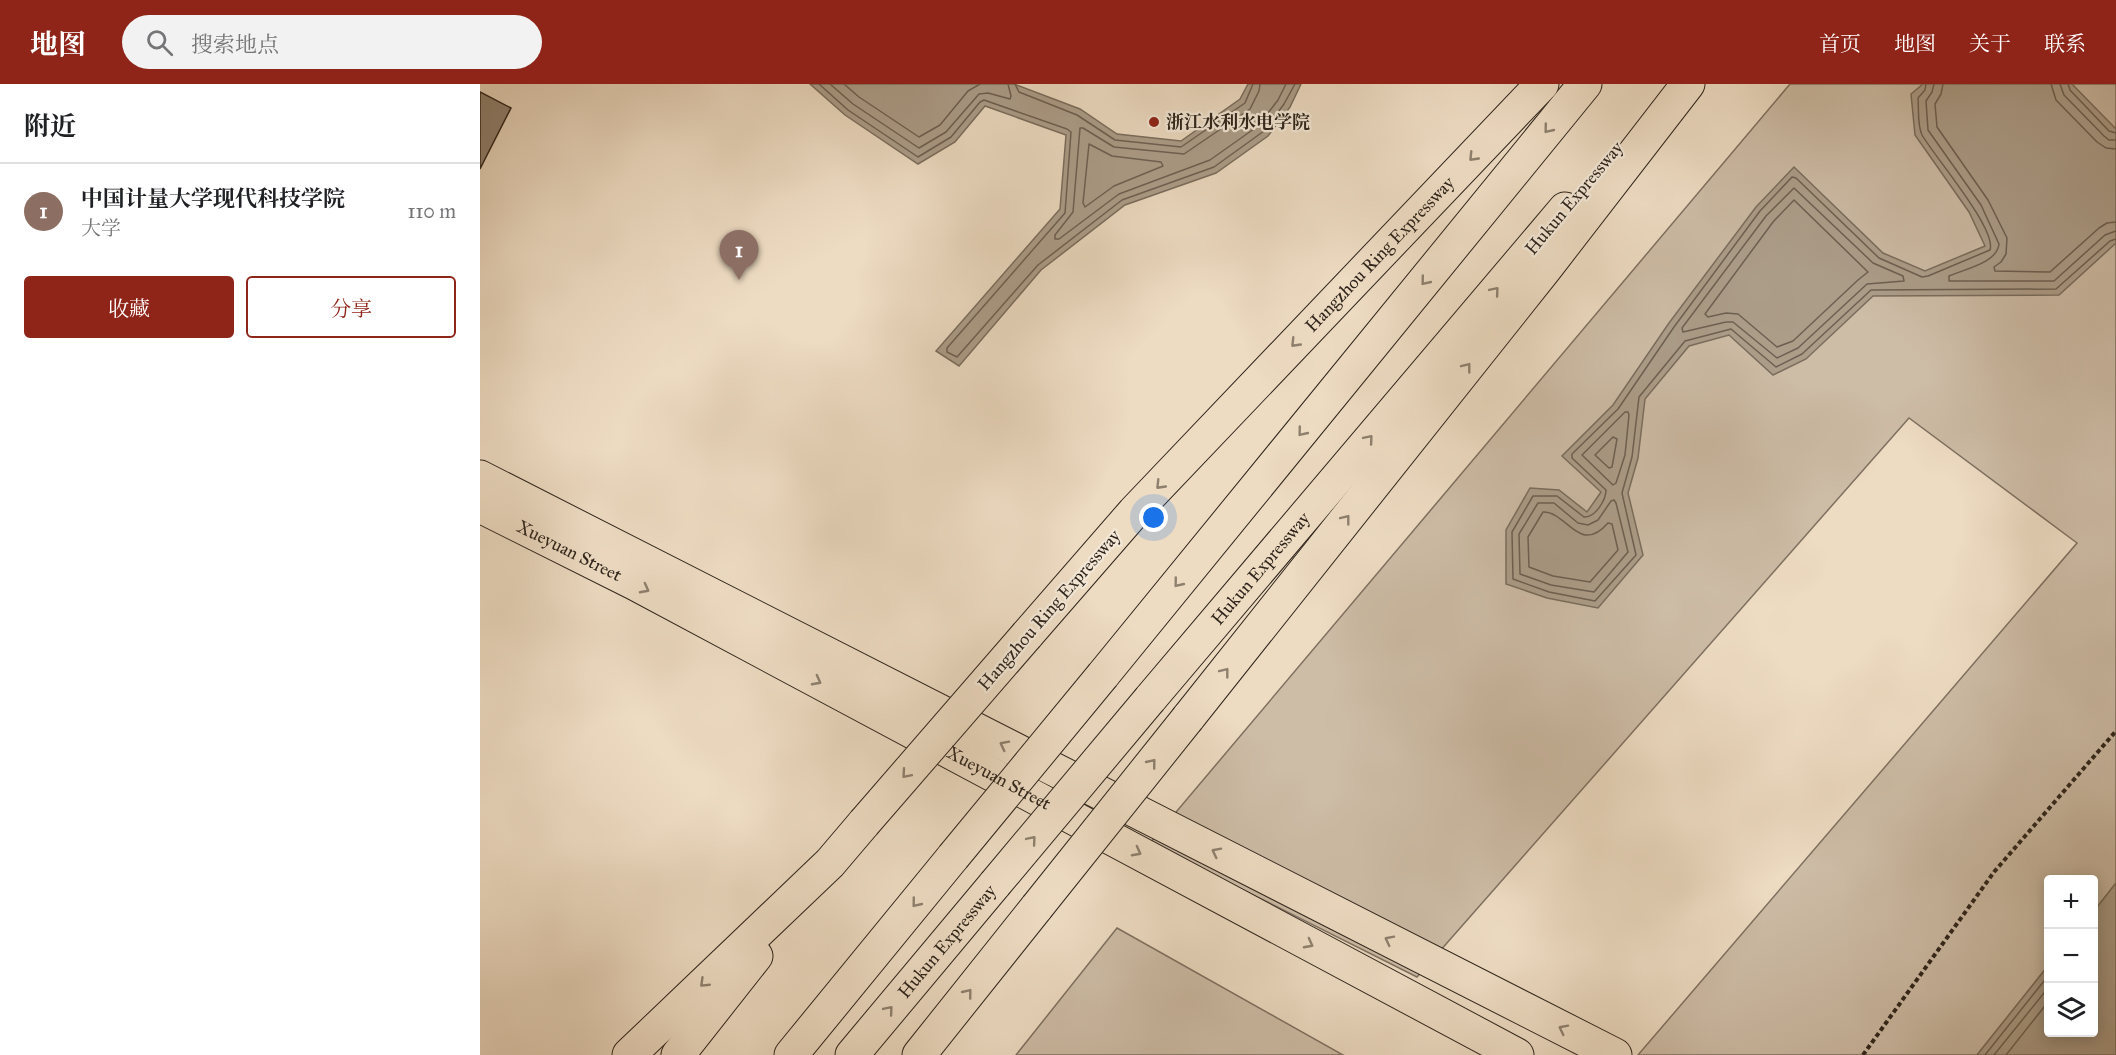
<!DOCTYPE html>
<html lang="zh">
<meta charset="utf-8">
<style>
:root{--surface:#fff;--page:#f2f2f2;--text:#202124;--muted:#757577;--line:#e0e0e0;--accent:#8f2418}
body{margin:0;font-family:"IM FELL Great Primer","Noto Serif SC",serif;background:var(--page);color:var(--text)}
.controls{position:absolute;right:18px;bottom:18px;display:grid;overflow:hidden;border-radius:6px;box-shadow:0 3px 15px #0003}
.controls button{width:54px;height:54px;display:grid;place-items:center;padding:0;border:0;border-bottom:2px solid var(--line);background:var(--surface);color:var(--text);font:30px sans-serif}
.you{position:absolute;left:674px;top:434px;width:21px;height:21px;margin:-15px;border:4px solid #fff;border-radius:50%;background:#1a73e8;box-shadow:0 0 0 9px #1a73e833}
.badge{display:grid;place-items:center;width:39px;height:39px;border-radius:50%;background:var(--accent);color:#fff;font-size:20px;font-weight:700}
.pin{position:absolute;translate:-50% -50px;filter:drop-shadow(0 2px 3px #0008)}
.pin::after{content:'';position:absolute;top:32px;width:21px;height:18px;background:inherit;clip-path:polygon(0 0,100% 0,50% 100%)}
.list{margin:0;padding:0;list-style:none}
h2{display:flex;justify-content:space-between;align-items:center;height:78px;margin:0;padding:0 24px;font-size:26px}
h2 small{font-size:20px;font-weight:400;color:var(--muted)}
.list li{display:grid;grid-template-columns:39px 1fr auto;gap:18px;align-items:center;box-sizing:border-box;height:96px;padding:0 24px;border-top:2px solid var(--line)}
.list b{display:block;font-size:22px;white-space:nowrap}
.list p{margin:0;font-size:20px;white-space:nowrap;color:var(--muted)}
.list em{font-size:20px;font-style:normal;color:var(--muted)}
.actions{display:flex;gap:12px;padding:18px 24px}
.actions a{flex:1;padding:14px 0;border:2px solid var(--accent);border-radius:6px;text-align:center;font-size:21px;color:var(--accent)}
.actions .main{background:var(--accent);color:#fff}
.icon{flex:none;width:33px;height:33px;fill:none;stroke:currentColor;stroke-width:2;stroke-linecap:round;stroke-linejoin:round}
.map{position:relative;flex:none;width:1636px;height:971px;overflow:hidden}
header{display:flex;align-items:center;gap:36px;box-sizing:border-box;height:84px;padding:0 30px;background:var(--accent);color:#fff}
header strong{font-size:28px}
nav{display:flex;gap:33px;margin-inline-start:auto;font-size:21px}
.search{width:420px;height:54px;background:var(--page);display:flex;align-items:center;gap:15px;box-sizing:border-box;padding:0 21px;border-radius:33px;color:var(--muted);font-size:22px}
main{display:flex}
aside{flex:1;background:var(--surface)}
.map>svg:first-child{display:block}
</style>
<header>
<strong>地图</strong>
<div class="search"><svg class="icon" aria-label="search" viewBox="0 0 24 24"><circle cx="10" cy="10" r="6"/><path d="M15 15l6 6"/></svg>搜索地点</div>
<nav><a>首页</a><a>地图</a><a>关于</a><a>联系</a></nav>
</header>
<main>
<aside>
<h2>附近<small></small></h2>
<ul class="list">
<li><span class="badge" style="background:#8d6e63">1</span><div><b>中国计量大学现代科技学院</b><p>大学</p></div><em>110 m</em></li>
</ul>
<div class="actions"><a class="main">收藏</a><a>分享</a></div>
</aside>
<div class="map">
<svg width="1636" height="971" viewBox="0 0 1636 971">
<rect width="100%" height="100%" fill="#eddbc2"/>
<filter id="stains"><feTurbulence type="fractalNoise" baseFrequency=".00333" numOctaves="4"/><feColorMatrix values="0 0 0 0 .2 0 0 0 0 .09 0 0 0 0 .02 0 0 0 .5 -.17"/></filter>
<radialGradient id="worn" r=".72"><stop offset=".6" stop-color="#630" stop-opacity="0"/><stop offset="1" stop-color="#630" stop-opacity=".3"/></radialGradient>
<g fill="#cdbca6" stroke="#7e7060" stroke-width="1.5">
<polygon points="1310,0 1636,0 1636,799 1614,827 1614,796 1568,796 1568,882 1497,971 1158,971 1597,459 1429,334 937,893 670,759"/>
<polygon points="637,844 863,971 536,971"/>
</g>
<g fill="#ac9d89" stroke="#7a6d5d" stroke-width="1.5">
<polygon points="330,0 534,0 600,25 637,50 701,57 760,15 768,0 821,0 810,23 788,52 736,89 645,121 561,186 479,282 456,267 580,125 586,51 505,22 475,58 438,80 365,31"/>
<polygon points="1443,0 1592,0 1636,45 1636,159 1579,211 1393,212 1326,275 1293,291 1249,251 1209,262 1165,315 1158,374 1148,409 1163,471 1118,524 1067,514 1026,500 1026,446 1050,404 1079,406 1107,428 1121,408 1082,372 1133,321 1189,239 1276,123 1314,83 1403,169 1445,187 1505,162 1489,128 1435,51 1431,10"/>
<polygon points="1636,799 1636,971 1497,971 1568,882 1568,948 1614,948 1614,827"/>
</g>
<g fill="none" stroke-linecap="round" stroke-linejoin="round">
<g stroke="#6d6052" stroke-width="1.5">
<polyline points="339,0 368,26 438,73 471,53 500,18 504,16 587,45 591,48 585,129 467,264 467,268 477,273 558,181 642,116 734,83 784,47 804,20 815,0"/>
<polyline points="350,0 373,20 439,64 466,48 499,10 508,9 530,15 531,12 528,0"/>
<polyline points="364,0 379,13 439,53 460,41 488,7 500,0"/>
<polyline points="535,0 539,8 597,31 635,56 701,63 765,19 773,0"/>
<polyline points="780,0 779,7 770,25 704,70 634,63 603,44 600,44 593,128 575,151 575,155 579,155 639,110 730,76 778,42 798,16 806,0"/>
<path d="M 1446,0 L 1445,6 L 1438,14 C 1439,24 1437,41 1442,51 C 1454,72 1517,145 1510,166 L 1448,192 L 1442,193 L 1399,174 L 1316,94 L 1312,93 L 1280,127 L 1194,243 L 1138,325 L 1092,370 L 1092,374 L 1126,406 C 1126,416 1115,434 1104,433 L 1077,412 L 1053,412 L 1032,448 L 1033,495 L 1069,508 L 1115,517 L 1156,471 L 1142,409 L 1152,373 L 1159,313 L 1205,257 L 1251,245 L 1296,283 L 1322,270 L 1391,206 L 1576,205 L 1630,157 L 1636,155"/>
<path d="M 1454,0 L 1452,8 L 1446,17 L 1448,46 L 1501,121 L 1519,160 C 1517,179 1485,185 1469,192 L 1469,197 L 1574,197 L 1625,151 L 1636,147"/>
<polyline points="1463,0 1461,10 1455,20 1457,43 1508,116 1527,154 1526,170 1521,178 1514,183 1515,187 1570,188 1619,144 1627,139 1636,138"/>
<polyline points="1571,0 1576,16 1617,58 1626,64 1636,65"/>
<polyline points="1580,0 1584,11 1624,52 1629,56 1636,56"/>
<polyline points="1588,0 1590,6 1629,47 1636,49"/>
<polygon points="609,60 632,72 681,78 683,82 634,102 605,123 603,119"/>
<polygon points="1314,104 1393,179 1423,192 1424,197 1387,200 1318,264 1297,274 1253,238 1246,238 1203,248 1202,244 1286,132"/>
<polygon points="1314,116 1388,188 1378,196 1313,257 1297,263 1258,230 1246,229 1228,233 1225,230 1293,138"/>
<polygon points="1145,328 1148,328 1149,331 1145,371 1136,399 1133,401 1102,371"/>
<polygon points="1133,353 1137,355 1132,383 1129,384 1115,371"/>
<polygon points="1134,416 1136,419 1148,468 1114,508 1071,501 1040,490 1039,450 1058,419 1074,419 1098,439 1108,441 1118,436 1131,417"/>
<path d="M 1063,428 C 1087,427 1099,472 1128,439 L 1132,440 L 1138,466 L 1110,498 L 1073,492 L 1049,483 L 1048,453 Z"/>
<polyline points="1505,971 1568,892"/>
<polyline points="1514,971 1568,904"/>
<polyline points="1526,971 1568,918"/>
</g>
</g>
<polygon fill="#918372" stroke="#2e241b" stroke-width="1.5" points="0,8 31,24 0,85"/>
<g fill="none" stroke-linecap="round" stroke-linejoin="round">
<g stroke="#2e241b" stroke-width="35">
<g id="major">
<polyline points="0,393 1135,971"/>
<path id="s1" d="M 0,422 L 154,499 L 1037,971"/>
</g>
</g>
<g stroke="#2e241b" stroke-width="35">
<g id="highway">
<path id="s2" d="M 547,551 L 654,428 L 1062,0"/>
<polyline points="623,591 1105,0"/>
<path id="s3" d="M 670,615 L 1085,125"/>
<polyline points="708,634 1065,185 1208,0"/>
<polyline points="149,971 350,779 384,739"/>
<polyline points="198,971 276,872"/>
<polyline points="311,971 473,773"/>
<path id="s4" d="M 372,971 L 515,800"/>
<polyline points="439,971 557,823"/>
</g>
</g>
<polyline stroke="#2e241b" stroke-width="4" stroke-dasharray="4.5 3" stroke-linecap="butt" points="1383,971 1514,788 1636,647"/>
<use href="#major" stroke="#eddbc2" stroke-width="33"/>
<use href="#highway" stroke="#eddbc2" stroke-width="33"/>
<g stroke="#2e241b" stroke-width="35" stroke-linecap="butt">
<g id="highway-bridge">
<polyline points="384,739 547,551"/>
<polyline points="473,773 623,591"/>
<polyline points="515,800 670,615"/>
<polyline points="557,823 708,634"/>
</g>
</g>
<use href="#highway-bridge" stroke="#eddbc2" stroke-width="33"/>
</g>
<defs><path id="oneway-chevron" d="M-2-3.5L2.5 0L-2 3.5" fill="none" stroke-width="1.6" stroke-linecap="round" stroke-linejoin="round" transform="scale(1.5)"/></defs>
<g stroke="#8e806e">
<use href="#oneway-chevron" transform="translate(1068 45) rotate(129)"/>
<use href="#oneway-chevron" transform="translate(993 73) rotate(134)"/>
<use href="#oneway-chevron" transform="translate(945 197) rotate(129)"/>
<use href="#oneway-chevron" transform="translate(1015 207) rotate(-50)"/>
<use href="#oneway-chevron" transform="translate(815 259) rotate(134)"/>
<use href="#oneway-chevron" transform="translate(987 283) rotate(-52)"/>
<use href="#oneway-chevron" transform="translate(822 348) rotate(129)"/>
<use href="#oneway-chevron" transform="translate(889 355) rotate(-50)"/>
<use href="#oneway-chevron" transform="translate(680 401) rotate(134)"/>
<use href="#oneway-chevron" transform="translate(866 435) rotate(-52)"/>
<use href="#oneway-chevron" transform="translate(698 499) rotate(129)"/>
<use href="#oneway-chevron" transform="translate(165 505) rotate(28)"/>
<use href="#oneway-chevron" transform="translate(745 588) rotate(-52)"/>
<use href="#oneway-chevron" transform="translate(337 597) rotate(28)"/>
<use href="#oneway-chevron" transform="translate(524 661) rotate(-153)"/>
<use href="#oneway-chevron" transform="translate(672 679) rotate(-51)"/>
<use href="#oneway-chevron" transform="translate(426 690) rotate(131)"/>
<use href="#oneway-chevron" transform="translate(552 756) rotate(-50)"/>
<use href="#oneway-chevron" transform="translate(657 768) rotate(28)"/>
<use href="#oneway-chevron" transform="translate(736 768) rotate(-153)"/>
<use href="#oneway-chevron" transform="translate(436 819) rotate(129)"/>
<use href="#oneway-chevron" transform="translate(909 856) rotate(-153)"/>
<use href="#oneway-chevron" transform="translate(829 860) rotate(28)"/>
<use href="#oneway-chevron" transform="translate(224 899) rotate(136)"/>
<use href="#oneway-chevron" transform="translate(488 909) rotate(-51)"/>
<use href="#oneway-chevron" transform="translate(409 926) rotate(-50)"/>
<use href="#oneway-chevron" transform="translate(1083 945) rotate(-153)"/>
</g>
<circle fill="#8f2418" stroke="#f3e8d7" stroke-width="2" cx="674" cy="38" r="6"/>
<g text-anchor="middle" dominant-baseline="central" stroke-width="4.5" stroke-linejoin="round" paint-order="stroke">
<g font-size="18" font-weight="bold" fill="#2e241b" stroke="#f3e8d7" text-anchor="start">
<text x="686" y="38">浙江水利水电学院</text>
</g>
<g font-size="18" fill="#2e241b" stroke="#f3e8d7">
<text transform="translate(1094 114) rotate(-50)">Hukun Expressway</text>
<text stroke="none"><textPath href="#s2" startOffset="519">Hangzhou Ring Expressway</textPath></text>
<text stroke="none"><textPath href="#s1" startOffset="100">Xueyuan Street</textPath></text>
<text stroke="none"><textPath href="#s3" startOffset="171">Hukun Expressway</textPath></text>
<text transform="translate(569 526) rotate(-49)">Hangzhou Ring Expressway</text>
<text stroke="none"><textPath href="#s1" startOffset="586">Xueyuan Street</textPath></text>
<text stroke="none"><textPath href="#s4" startOffset="148">Hukun Expressway</textPath></text>
</g>
</g>
<rect width="100%" height="100%" filter="url(#stains)"/>
<rect width="100%" height="100%" fill="url(#worn)"/>
</svg>
<div class="controls">
<button>+</button>
<button>−</button>
<button><svg class="icon" aria-label="layers" viewBox="0 0 24 24"><path d="M12 4l9 5-9 5-9-5zM3 14l9 5 9-5"/></svg></button>
</div>
<div class="you"></div>
<div class="pin badge" style="left:259px;top:196px;background:#8d6e63">1</div>
</div>
</main>
